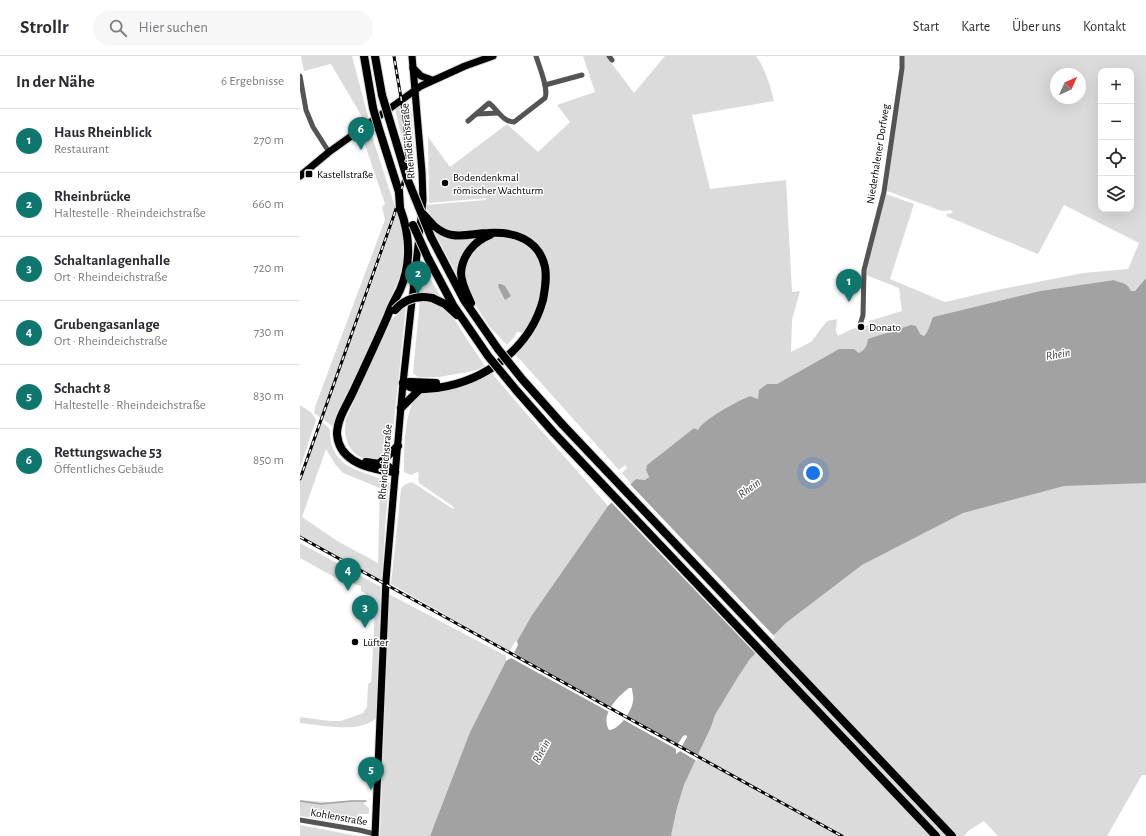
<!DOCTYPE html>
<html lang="de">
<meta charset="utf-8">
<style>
:root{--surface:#fff;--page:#f7f7f7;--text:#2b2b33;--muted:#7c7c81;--line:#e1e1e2;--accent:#0f766e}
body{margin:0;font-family:"Alegreya Sans",sans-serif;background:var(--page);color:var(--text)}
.controls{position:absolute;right:12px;top:12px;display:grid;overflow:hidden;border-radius:8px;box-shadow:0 4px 16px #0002}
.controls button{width:36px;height:36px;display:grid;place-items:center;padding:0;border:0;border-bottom:1px solid var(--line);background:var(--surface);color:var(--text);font:20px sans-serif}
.compass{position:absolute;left:750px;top:12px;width:36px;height:36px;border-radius:50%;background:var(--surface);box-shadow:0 4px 16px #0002;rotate:45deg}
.you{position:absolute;left:513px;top:417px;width:14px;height:14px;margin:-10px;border:3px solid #fff;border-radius:50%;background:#1a73e8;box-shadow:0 0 0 6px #1a73e833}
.badge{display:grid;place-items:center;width:26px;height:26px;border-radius:50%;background:var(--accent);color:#fff;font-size:13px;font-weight:700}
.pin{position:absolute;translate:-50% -33px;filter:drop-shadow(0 1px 2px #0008)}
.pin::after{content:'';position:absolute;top:21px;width:14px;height:12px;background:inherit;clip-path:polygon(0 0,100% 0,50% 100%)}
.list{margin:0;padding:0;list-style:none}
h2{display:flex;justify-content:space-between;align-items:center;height:52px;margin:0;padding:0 16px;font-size:17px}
h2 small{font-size:13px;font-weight:400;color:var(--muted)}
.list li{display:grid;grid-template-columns:26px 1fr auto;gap:12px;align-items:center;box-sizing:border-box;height:64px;padding:0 16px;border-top:1px solid var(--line)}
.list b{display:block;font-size:15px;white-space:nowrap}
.list p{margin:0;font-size:13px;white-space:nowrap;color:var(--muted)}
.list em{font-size:13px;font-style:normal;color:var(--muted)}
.icon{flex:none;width:22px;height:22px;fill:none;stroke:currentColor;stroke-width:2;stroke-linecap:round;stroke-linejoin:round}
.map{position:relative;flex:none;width:846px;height:780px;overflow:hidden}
header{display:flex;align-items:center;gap:24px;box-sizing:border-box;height:56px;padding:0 20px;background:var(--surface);border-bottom:1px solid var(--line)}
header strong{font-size:19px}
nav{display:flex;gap:22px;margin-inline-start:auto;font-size:14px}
.search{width:280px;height:36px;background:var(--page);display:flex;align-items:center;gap:10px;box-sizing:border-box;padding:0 14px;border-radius:22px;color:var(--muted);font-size:15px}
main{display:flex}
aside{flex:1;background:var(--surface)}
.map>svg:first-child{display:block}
</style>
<header>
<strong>Strollr</strong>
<div class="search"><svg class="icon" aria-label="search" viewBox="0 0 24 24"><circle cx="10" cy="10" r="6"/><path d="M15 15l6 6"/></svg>Hier suchen</div>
<nav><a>Start</a><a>Karte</a><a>Über uns</a><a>Kontakt</a></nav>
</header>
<main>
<aside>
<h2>In der Nähe<small>6 Ergebnisse</small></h2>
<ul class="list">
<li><span class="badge">1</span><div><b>Haus Rheinblick</b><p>Restaurant</p></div><em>270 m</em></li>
<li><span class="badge">2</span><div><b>Rheinbrücke</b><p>Haltestelle · Rheindeichstraße</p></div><em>660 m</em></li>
<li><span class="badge">3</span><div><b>Schaltanlagenhalle</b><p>Ort · Rheindeichstraße</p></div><em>720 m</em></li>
<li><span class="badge">4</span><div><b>Grubengasanlage</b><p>Ort · Rheindeichstraße</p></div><em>730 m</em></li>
<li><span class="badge">5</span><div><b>Schacht 8</b><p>Haltestelle · Rheindeichstraße</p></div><em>830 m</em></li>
<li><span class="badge">6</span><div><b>Rettungswache 53</b><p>Öffentliches Gebäude</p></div><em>850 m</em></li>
</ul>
</aside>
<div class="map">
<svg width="846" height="780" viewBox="0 0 846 780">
<rect width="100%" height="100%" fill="#fff"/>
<g fill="#dbdbdb" fill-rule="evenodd">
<polygon points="1,0 52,0 69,64 65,66 31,8 4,15"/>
<path d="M 283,0 L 306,0 L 334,37 L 365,0 L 456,0 C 466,14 470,29 474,45 L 392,59 L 410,133 L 486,124 L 492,236 L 500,235 L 492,264 L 491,296 L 511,286 L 527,265 L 537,263 L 536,275 L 538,280 L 552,273 L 570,269 L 569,265 L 602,255 L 599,232 L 566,219 L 565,215 L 571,186 L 586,138 L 614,148 L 590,223 L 645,246 L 697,234 L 783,217 L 828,213 L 839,187 L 764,149 L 738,198 L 646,160 L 647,158 L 653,157 L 651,154 L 642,155 L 587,135 L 604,0 L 846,0 L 846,222 L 835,235 L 831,235 C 826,225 822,228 814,224 L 740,235 L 633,261 C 630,267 629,275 624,280 L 620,278 L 567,290 L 563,295 L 559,297 L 554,293 L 539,293 L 477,328 L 467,328 L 458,343 L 450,340 C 439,344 402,364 398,374 L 394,372 L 347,409 L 346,414 L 349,421 L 345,424 L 336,423 L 331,428 L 322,417 L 327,412 L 325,409 L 319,414 L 215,298 L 228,282 L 224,277 L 217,276 L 215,280 L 207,289 L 189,270 L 159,223 L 133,173 L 133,164 L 125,149 L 186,144 L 187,142 L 129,147 L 128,81 L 150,111 L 207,68 L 238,96 L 270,66 L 257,49 L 295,36 ZM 801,15 L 831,15 L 831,153 L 801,153 ZM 756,18 L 780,18 L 780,42 L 756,42 Z"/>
<polygon points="106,46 107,51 111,51 116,126 103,86 95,53"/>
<polygon points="70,74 95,151 62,244 66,244 97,156 102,169 105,194 100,220 50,334 35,372 14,357 15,351 85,164 82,151 85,148 62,80"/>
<polygon points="123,211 164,279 185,310 174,315 139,321 118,321 113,317"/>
<path d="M 106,250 L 93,375 C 92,381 91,392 87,396 C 74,411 52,402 47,385 C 44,378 45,370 46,363 L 86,274 L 91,264 Z"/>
<path d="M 191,316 C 229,362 269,405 308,450 L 232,559 L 211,596 L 91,528 L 101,433 L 104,429 L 112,426 L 153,453 L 154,451 L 119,427 L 118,423 L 119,418 L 117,416 L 111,419 L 104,416 C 104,393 104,358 117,338 Z"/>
<polygon points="0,349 12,357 16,364 0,412"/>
<path d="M 22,366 L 29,372 C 31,377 30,382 31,387 C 40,417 67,414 89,427 L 85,471 L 82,525 L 0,480 L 0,426 ZM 26,393 L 35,408 L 43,417 L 80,432 L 78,507 L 39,486 L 2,461 Z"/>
<polygon points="846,425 846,719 842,719 807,780 698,780 684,765 668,775 664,780 371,780 377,752 384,729 411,671 415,659 438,621 450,603 486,567 562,509 664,456 768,428"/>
<path d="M 0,487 L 81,531 L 76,662 C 61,678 21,669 0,667 L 0,661 L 30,665 L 41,665 L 63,657 L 67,651 L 68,628 L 71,626 L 72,613 L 75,549 L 77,545 L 61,535 L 61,530 L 38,523 L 0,502 Z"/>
<polygon points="89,538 208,601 170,676 130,780 80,780"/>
<polygon points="0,744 29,746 65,744 64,749 66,749 69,753 69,758 58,758 57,765 54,765 53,768 0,760"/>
<polygon points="0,769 58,780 0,780"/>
</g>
<g fill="#a2a2a2" fill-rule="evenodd">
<path d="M 846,222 L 846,427 L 764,430 L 663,457 L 562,509 L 486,567 L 450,603 L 438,621 L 415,659 L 411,671 L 384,729 L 377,752 L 371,780 L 130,780 L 170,676 L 208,601 L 232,559 L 308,450 L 336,423 L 345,424 L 349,421 L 346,414 L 347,409 L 394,372 L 398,374 C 402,364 439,344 450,340 L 458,343 L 459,334 L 467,328 L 477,328 L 539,293 L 554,293 L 559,297 C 565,294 567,290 568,283 L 611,269 L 616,270 L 620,278 L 624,280 C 629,275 630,267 633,261 L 740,235 L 814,224 C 822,228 826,225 831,235 L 835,235 ZM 329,632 L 332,632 C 332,636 334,641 333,645 C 332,655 319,674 309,674 C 300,659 317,641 329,632 Z"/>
<polygon points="199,228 201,228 205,230 211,240 205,244 198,230"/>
</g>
<g fill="#fff">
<polygon points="329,427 475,581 457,599 310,445"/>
<polygon points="217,585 218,589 214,597 313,652 311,657 211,602 206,605 206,600 215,586"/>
<polygon points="324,658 378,688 383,680 386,679 387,681 382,690 399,700 397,705 380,695 376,698 376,693 322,663"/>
</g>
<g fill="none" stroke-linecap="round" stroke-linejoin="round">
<polyline stroke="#a2a2a2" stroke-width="1.5" points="0,745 21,748 51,745 66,745"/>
<g stroke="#dbdbdb" stroke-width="9">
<g id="major">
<polyline points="113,12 121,20 132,24"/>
<polyline points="0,120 29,96 121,30 165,10 193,0"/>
<polyline points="75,780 86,524 103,327 123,144 122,116 112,0"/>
</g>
</g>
<g stroke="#dbdbdb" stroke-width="10">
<g id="highway">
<polyline points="64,0 73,52"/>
<polyline points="75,0 82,39"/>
<polyline points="79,73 99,136"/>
<polyline points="131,181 164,244 198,293"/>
<polyline points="128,202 153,249 188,300"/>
<polyline points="132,242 145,248 157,259"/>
<path d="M 171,247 C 167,238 161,227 161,217 C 162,200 174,185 190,179"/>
<path d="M 103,327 C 116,336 123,333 137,332 C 186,325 230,292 243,244 C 245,233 247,222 245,211 C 239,183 213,175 188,177 C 176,177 165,181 152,179 C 145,178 139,174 134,170"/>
<polyline points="103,327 110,326 136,327"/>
<polyline points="101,352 119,334"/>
<polyline points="262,368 652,780"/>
<polyline points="253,376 636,780"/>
<polyline points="66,406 86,409 95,416"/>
<polyline points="80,407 98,390"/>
<path d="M 95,416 C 73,414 39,407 37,378 C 37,363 47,349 53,336 C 65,310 77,285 88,259 C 91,250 96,242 100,234 C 112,206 110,179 100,152"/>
</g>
</g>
<g stroke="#545454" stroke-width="5">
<polyline points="309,0 312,4"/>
<polyline points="0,20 6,54 13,71 29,96"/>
<polyline points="245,29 282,19"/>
<polyline points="177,58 198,57"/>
<path d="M 168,65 L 189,47 C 197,53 203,66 214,66 L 245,42 C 249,33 239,10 236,0"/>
<polyline points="560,269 563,259 564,214 584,136 602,12 602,0"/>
<polyline points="0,764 59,774 75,778"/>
</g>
<use href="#major" stroke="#000" stroke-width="7"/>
<use href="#highway" stroke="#000" stroke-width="8"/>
<g stroke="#000" stroke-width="3">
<g id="rail">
<path d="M 0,423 L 93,162 C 99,144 105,124 106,105 C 108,70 99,34 94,0"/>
<polyline points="0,481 542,780"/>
</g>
</g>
<use href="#rail" stroke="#fff" stroke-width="1.5" stroke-dasharray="4.5" stroke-linecap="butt"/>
<g stroke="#dbdbdb" stroke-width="10" stroke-linecap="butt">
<g id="highway-bridge">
<polyline points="82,39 107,122 131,181"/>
<polyline points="73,52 79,73"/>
<polyline points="99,136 100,152"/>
<polyline points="123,158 134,170"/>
<polyline points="113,169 128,202"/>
<path d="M 95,254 C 105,243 117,239 132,242"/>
<polyline points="198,293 222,323 262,368"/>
<polyline points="188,300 216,334 253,376"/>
</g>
</g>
<use href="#highway-bridge" stroke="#000" stroke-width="8"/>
</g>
<g fill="#000" stroke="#fff" stroke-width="1.5">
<rect x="5" y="114" width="8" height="8" rx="2"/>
<circle cx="145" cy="127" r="4"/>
<circle cx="561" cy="271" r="4"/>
<circle cx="55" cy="586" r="4"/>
</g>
<g text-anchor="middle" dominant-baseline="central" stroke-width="3" stroke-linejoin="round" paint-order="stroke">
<g font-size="11" fill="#000" stroke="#fff">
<text transform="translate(108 85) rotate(-95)">Rheindeichstraße</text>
<text transform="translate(578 98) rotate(-81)">Niederhalener Dorfweg</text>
<text transform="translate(85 406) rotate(-85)">Rheindeichstraße</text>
<text transform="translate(39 761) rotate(10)">Kohlenstraße</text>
</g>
<g font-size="11" fill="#000" stroke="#fff" text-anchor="start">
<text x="17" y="118">Kastellstraße</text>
<text x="153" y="121">Bodendenkmal<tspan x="153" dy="13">römischer Wachturm</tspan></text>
<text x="569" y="271">Donato</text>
<text x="63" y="586">Lüfter</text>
</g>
<g font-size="12" font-style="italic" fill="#434343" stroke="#fff">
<text transform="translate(758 298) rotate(-10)">Rhein</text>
<text transform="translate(449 432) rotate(-36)">Rhein</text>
<text transform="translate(241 695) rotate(-62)">Rhein</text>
</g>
</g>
</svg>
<div class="controls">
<button>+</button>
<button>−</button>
<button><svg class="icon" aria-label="locate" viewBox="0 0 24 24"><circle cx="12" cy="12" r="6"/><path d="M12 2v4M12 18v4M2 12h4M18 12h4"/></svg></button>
<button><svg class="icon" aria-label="layers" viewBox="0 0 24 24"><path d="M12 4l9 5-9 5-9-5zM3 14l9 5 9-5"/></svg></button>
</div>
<svg class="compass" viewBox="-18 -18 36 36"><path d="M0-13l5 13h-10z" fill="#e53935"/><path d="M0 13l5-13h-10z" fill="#7c7c81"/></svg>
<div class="you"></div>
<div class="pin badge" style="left:549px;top:246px">1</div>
<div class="pin badge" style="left:118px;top:238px">2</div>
<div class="pin badge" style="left:65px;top:572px">3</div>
<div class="pin badge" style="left:48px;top:535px">4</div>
<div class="pin badge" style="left:71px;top:734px">5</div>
<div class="pin badge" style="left:61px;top:94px">6</div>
</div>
</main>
